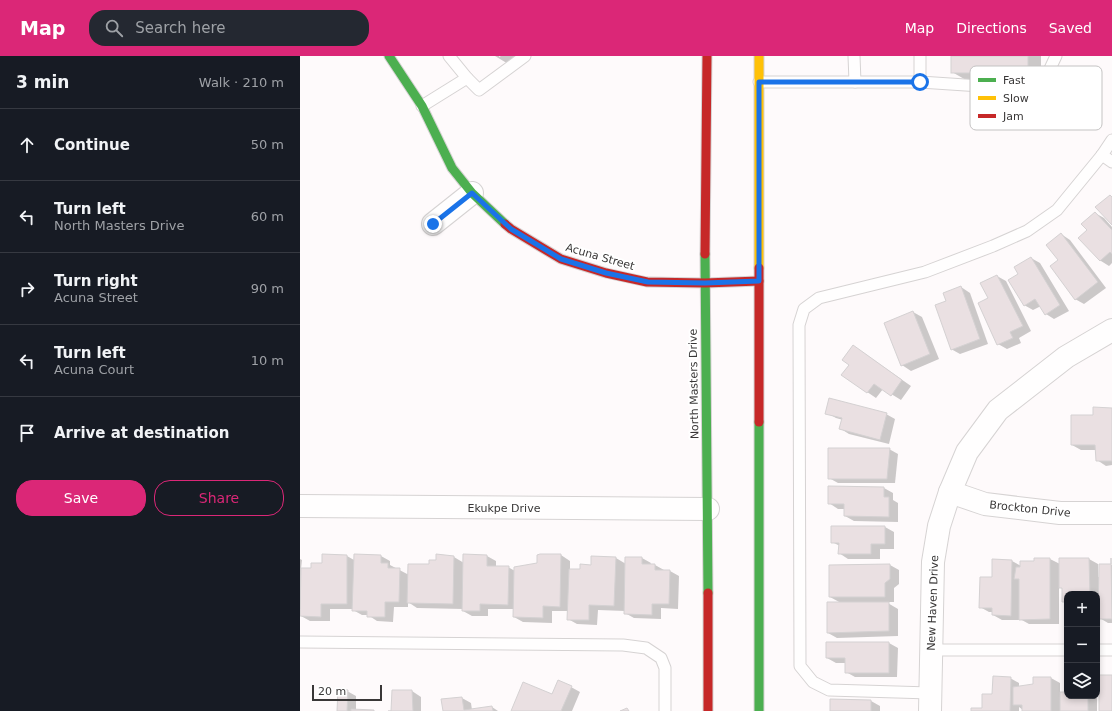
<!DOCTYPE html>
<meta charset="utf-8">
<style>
:root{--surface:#171b24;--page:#242831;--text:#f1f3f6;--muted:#9ea1a6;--line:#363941;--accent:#db2777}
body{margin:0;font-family:"DejaVu Sans",sans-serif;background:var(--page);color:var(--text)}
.controls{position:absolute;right:12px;bottom:12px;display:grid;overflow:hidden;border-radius:8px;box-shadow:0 2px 6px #0003}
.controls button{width:36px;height:36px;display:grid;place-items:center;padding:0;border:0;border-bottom:1px solid var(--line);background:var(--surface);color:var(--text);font:20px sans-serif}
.scale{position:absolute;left:12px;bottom:10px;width:70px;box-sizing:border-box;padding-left:4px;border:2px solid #393737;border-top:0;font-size:11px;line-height:14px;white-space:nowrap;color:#393737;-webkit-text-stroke:3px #fff;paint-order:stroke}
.stop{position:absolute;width:12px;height:12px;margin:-9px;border:3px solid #1a73e8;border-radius:50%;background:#fff}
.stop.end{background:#1a73e8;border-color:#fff;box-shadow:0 1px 4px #0008}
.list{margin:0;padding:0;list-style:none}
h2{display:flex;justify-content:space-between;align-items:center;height:52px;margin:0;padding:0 16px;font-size:17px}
h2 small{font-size:13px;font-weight:400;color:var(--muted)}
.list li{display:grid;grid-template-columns:26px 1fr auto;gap:12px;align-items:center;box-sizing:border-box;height:72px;padding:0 16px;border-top:1px solid var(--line)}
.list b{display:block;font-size:15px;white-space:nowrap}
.list p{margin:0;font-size:13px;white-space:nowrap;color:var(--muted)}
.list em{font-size:13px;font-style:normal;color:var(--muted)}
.actions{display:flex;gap:8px;padding:12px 16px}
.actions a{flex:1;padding:9px 0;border:1px solid var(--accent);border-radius:16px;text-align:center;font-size:14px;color:var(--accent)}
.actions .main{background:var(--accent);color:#fff}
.icon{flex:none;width:22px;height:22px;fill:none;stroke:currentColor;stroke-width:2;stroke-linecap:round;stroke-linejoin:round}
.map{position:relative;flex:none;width:812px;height:655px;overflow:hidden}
header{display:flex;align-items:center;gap:24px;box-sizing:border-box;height:56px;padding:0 20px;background:var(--accent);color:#fff}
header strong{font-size:19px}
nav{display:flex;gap:22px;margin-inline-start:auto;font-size:14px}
.search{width:280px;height:36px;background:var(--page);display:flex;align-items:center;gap:10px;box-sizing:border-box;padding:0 14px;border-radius:16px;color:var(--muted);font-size:15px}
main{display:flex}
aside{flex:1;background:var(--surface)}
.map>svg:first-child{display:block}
</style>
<header>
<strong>Map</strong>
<div class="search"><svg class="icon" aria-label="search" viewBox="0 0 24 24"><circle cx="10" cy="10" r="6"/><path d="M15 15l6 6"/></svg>Search here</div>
<nav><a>Map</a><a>Directions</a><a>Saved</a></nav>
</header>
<main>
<aside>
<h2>3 min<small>Walk · 210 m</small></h2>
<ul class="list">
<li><svg class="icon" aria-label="ahead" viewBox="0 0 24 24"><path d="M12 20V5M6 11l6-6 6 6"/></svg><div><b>Continue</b></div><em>50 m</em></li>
<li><svg class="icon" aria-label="left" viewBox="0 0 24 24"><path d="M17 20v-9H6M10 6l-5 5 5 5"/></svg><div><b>Turn left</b><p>North Masters Drive</p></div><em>60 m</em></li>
<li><svg class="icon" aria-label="right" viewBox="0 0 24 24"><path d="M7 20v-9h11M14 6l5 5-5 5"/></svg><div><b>Turn right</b><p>Acuna Street</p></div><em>90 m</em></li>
<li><svg class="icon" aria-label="left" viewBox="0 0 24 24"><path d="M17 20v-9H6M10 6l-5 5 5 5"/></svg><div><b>Turn left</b><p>Acuna Court</p></div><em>10 m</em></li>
<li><svg class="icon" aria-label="arrive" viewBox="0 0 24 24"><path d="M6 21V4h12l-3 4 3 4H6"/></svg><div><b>Arrive at destination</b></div></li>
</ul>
<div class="actions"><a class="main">Save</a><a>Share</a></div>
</aside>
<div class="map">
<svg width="812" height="655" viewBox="0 0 812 655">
<rect width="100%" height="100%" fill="#fefafb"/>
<g fill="#0003">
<polygon points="195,0 199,0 199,1 201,0 222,0 210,9"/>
<polygon points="652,0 741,0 741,24 666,24 652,16"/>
<polygon points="795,157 804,162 812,171 812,207 809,210 801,205 779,182 788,174"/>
<polygon points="761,178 770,184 806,232 784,248 775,243 759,204"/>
<polygon points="731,202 740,207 769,255 754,263 746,258 741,250 733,254 724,249 719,218"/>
<polygon points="697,220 706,225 731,275 719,282 721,287 707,293 698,288"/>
<polygon points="661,231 670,237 688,288 660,298 651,293 647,245"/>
<polygon points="613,256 622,261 639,303 611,315 602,309"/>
<polygon points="562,296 611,330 601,344 583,333 576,342 542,319 550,308"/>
<polygon points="812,353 812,409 806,410 797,404 796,394 781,394 772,389 794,360"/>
<polygon points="527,357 586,358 595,363 589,388 549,378 541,373 543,364 536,362"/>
<polygon points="589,393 598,398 595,427 538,427 529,422"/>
<polygon points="584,432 593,437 593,444 598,447 598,466 554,465 545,460 545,453 538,453 529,447"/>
<polygon points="585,471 594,476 594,493 580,493 580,503 548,503 539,497 540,490 532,486"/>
<polygon points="55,499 81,500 90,505 90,509 109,519 137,505 154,501 164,507 164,499 187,500 196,505 196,511 208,511 215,515 238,508 240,499 261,499 270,505 270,514 281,514 316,502 326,508 342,502 351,507 350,509 355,509 364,514 364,515 370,515 379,520 378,553 361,552 361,563 334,562 325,557 325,555 298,554 297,569 277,568 268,563 268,555 252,555 252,567 223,566 214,561 214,553 188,553 188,560 172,560 163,555 163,553 117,552 108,546 108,551 94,551 93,566 77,565 68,559 62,559 53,554 53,553 30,553 30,565 10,565 1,560 1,553 0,553 0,503 2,504 1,513 12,513 47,500 54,504"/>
<polygon points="750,503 760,508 760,503 789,503 798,508 798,521 800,521 800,509 812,509 812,567 808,567 798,561 798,569 797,569 797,538 767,538 767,547 763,545 763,533 759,531 759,568 729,568 720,563 720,564 702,564 693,559 693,556 689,556 680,551 693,523 693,504 712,505 721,510"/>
<polygon points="590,509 599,514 599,528 594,532 594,546 586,546 598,553 598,580 537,582 528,577 541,547 530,541"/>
<polygon points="589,587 598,592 597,621 555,621 546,616 546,607 536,607 527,602"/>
<polygon points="710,622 719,627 719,631 734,629 734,622 751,622 760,627 760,637 767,637 767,640 797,640 797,626 797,655 723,655 723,654 719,651 719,655 672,655 683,653 693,639"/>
<polygon points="271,631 280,636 272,655 212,655 253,640"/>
<polygon points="47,635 56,640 56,654 74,655 38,655"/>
<polygon points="112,635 121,641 121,655 92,655"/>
<polygon points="162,642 171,647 172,654 192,651 198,655 144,655"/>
<polygon points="531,644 571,645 580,650 580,655 531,655"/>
</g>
<g fill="#eae0e2" stroke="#d4d1d2">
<rect x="651" y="0" width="77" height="17"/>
<polygon points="810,139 812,141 812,169 795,151"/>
<polygon points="795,156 812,174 812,198 810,196 800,205 778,182 787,174 781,168"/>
<polygon points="761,177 798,226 775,244 750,210 758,204 746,189"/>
<polygon points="731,201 760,249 745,259 735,243 724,250 708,224 718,218 714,211"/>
<polygon points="697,219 723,270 710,276 713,282 697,289 678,247 688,242 680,227"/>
<polygon points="661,230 680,283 651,294 635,249 646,245 643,237"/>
<polygon points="613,255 630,298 601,310 584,267"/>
<polygon points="553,289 602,324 591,340 574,328 567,337 541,319 549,309 542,304"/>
<polygon points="529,342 587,357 580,384 539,373 542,362 525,358"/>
<polygon points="793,351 812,352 812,405 796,405 795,389 771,389 771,359 793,359"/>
<polygon points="528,392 590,392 587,423 528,423"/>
<polygon points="528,430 584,431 584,441 589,441 589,461 544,460 544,448 528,448"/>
<polygon points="531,470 585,470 585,488 571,488 571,498 538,498 539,487 531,487"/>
<polygon points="22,498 47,499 47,548 21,548 21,561 0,560 1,512 11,512 11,507 22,507"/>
<polygon points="54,498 81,499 81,507 88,507 88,512 100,512 99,546 85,546 85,561 67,561 67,555 52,555"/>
<polygon points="136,498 154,500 153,548 107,547 108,508 129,508 129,504 136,504"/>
<polygon points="163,498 187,499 187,510 209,510 208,549 180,548 180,555 162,555"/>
<polygon points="240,498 261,498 260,551 243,550 243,562 213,561 214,511 237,507 237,499"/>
<polygon points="291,500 316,501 314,550 289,549 289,564 267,564 269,513 280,513 280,508 291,509"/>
<polygon points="325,501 342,501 342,508 355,508 355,514 370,514 369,548 352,548 352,559 324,558"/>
<polygon points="734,502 750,502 750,563 719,564 719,523 714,523 716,511 720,511 720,505 734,505"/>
<polygon points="759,502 789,502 790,538 767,538 767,546 762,546 762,532 759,532"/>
<polygon points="811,502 812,563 798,563 799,508 811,508"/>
<polygon points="692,503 712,504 711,560 692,559 692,552 679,552 680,521 692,521"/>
<polygon points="590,508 590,523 585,527 585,541 529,541 529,509"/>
<polygon points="527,546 589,546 589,575 527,577"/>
<polygon points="526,586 589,586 589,617 545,617 545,602 526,602"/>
<rect x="799" y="619" width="13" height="36"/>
<polygon points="693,620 711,621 710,655 671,655 671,652 682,652 682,638 692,638"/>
<polygon points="733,621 751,621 751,655 722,655 722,649 713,649 713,631 733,628"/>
<polygon points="258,624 272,630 261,655 211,655 223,626 252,638"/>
<polygon points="38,633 48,634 47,655 37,655"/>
<polygon points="92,634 112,634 113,655 88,655 91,655"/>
<polygon points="760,636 767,636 767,640 788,640 788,655 760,655"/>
<polygon points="162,641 164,654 192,650 193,655 143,655 141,643"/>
<polygon points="530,643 571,644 571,655 530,655"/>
<polygon points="327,652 329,655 320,655"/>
<polygon points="51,653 74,654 74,655 51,655"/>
</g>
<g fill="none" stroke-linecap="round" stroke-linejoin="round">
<g stroke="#d6d3d3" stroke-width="13">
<g id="lane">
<polyline points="554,0 555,26"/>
<polyline points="167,22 179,34 225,0"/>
<polyline points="459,26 620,26 620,0"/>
<polyline points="620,26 740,34 756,0"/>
<polyline points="122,50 167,22 149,0"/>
<polyline points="802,99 812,106"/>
<polyline points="0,586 323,589 346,592 361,602 365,612 365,655"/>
<polyline points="631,594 767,594"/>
<polyline points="797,594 812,594"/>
<polyline points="630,637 529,634 513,626 500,610 499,269 504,253 519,242 625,216 693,190 727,175 757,154 802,99 812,84"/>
</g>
</g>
<g stroke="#d6d3d3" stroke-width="24">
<g id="street">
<polyline points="133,168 172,137"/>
<polyline points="650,436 685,448 760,457 812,457"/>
<polyline points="0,450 408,453"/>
<polyline points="630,655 633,506 639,470 650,436 667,396 698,354 766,301 812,274"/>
</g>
</g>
<g stroke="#d6d3d3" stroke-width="11">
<g id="fast">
<polyline points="89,0 122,50 152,112 172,137 205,168"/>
<polyline points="405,198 408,537"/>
<polyline points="459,366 459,655"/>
</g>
</g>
<g stroke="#d6d3d3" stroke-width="11">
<polyline id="slow" points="459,0 459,212"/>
</g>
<g stroke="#d6d3d3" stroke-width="11">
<g id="jam">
<polyline points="205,168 211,173 261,203 306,217 347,226 405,227 459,225"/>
<polyline points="405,198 407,0"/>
<polyline points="459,212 459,366"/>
<polyline points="408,537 408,655"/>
</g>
</g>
<use href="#lane" stroke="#fffefe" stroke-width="11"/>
<use href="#street" stroke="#fffefe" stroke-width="22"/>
<use href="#fast" stroke="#4caf50" stroke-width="9"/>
<use href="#slow" stroke="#ffc107" stroke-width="9"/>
<use href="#jam" stroke="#c62828" stroke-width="9"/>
</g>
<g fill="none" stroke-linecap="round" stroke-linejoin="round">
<polyline stroke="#1a73e8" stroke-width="5" points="133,168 172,137 211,173 261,203 306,217 348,226 405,227 459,225 459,26 620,26"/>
</g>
<g text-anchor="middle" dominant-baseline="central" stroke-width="4" stroke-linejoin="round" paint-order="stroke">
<g font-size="11" fill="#393737" stroke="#fff">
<text transform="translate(300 201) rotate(16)">Acuna Street</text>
<text transform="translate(394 328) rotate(-91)">North Masters Drive</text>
<text x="204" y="452">Ekukpe Drive</text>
<text transform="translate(730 453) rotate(6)">Brockton Drive</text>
<text transform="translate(633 547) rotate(-88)">New Haven Drive</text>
</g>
</g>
<rect x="670" y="10" width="132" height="64" rx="6" fill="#fff" stroke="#c4c3c3" stroke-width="1"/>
<rect x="678" y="22" width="18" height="4" fill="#4caf50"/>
<rect x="678" y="40" width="18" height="4" fill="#ffc107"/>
<rect x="678" y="58" width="18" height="4" fill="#c62828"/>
<g font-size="11" fill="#393737">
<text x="703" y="28">Fast</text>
<text x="703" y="46">Slow</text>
<text x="703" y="64">Jam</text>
</g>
</svg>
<div class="controls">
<button>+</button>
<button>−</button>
<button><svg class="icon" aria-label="layers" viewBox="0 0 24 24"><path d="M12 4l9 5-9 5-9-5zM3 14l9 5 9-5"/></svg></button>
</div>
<div class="scale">20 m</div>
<div class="stop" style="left:620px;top:26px"></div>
<div class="stop end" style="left:133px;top:168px"></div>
</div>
</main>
